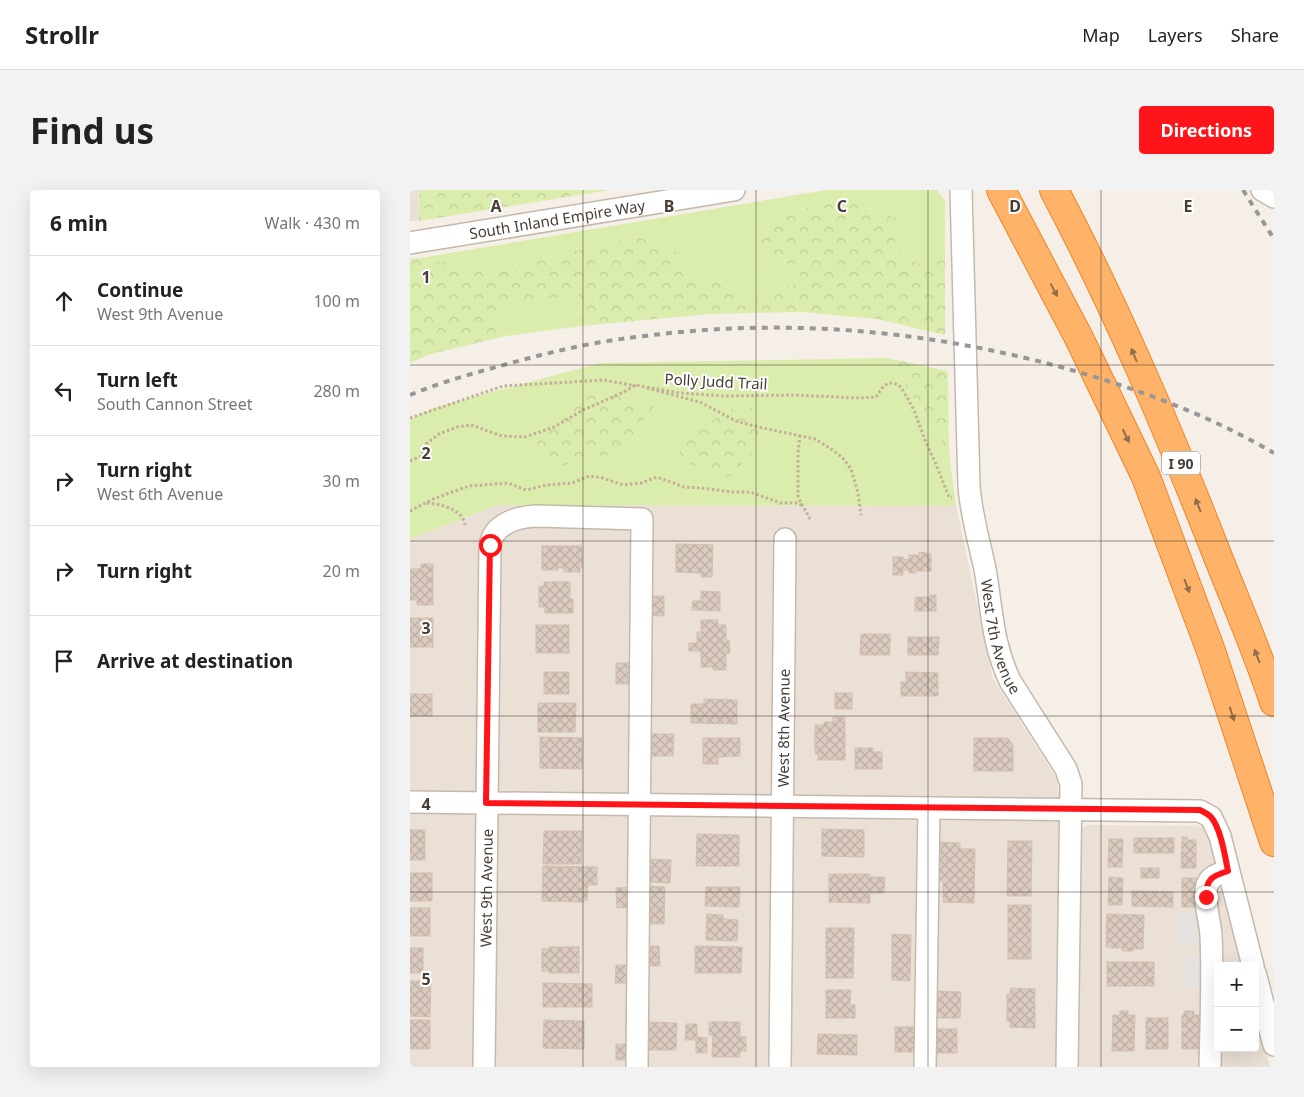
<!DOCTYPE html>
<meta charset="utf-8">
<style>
:root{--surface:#fff;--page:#f2f2f2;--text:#222;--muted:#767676;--line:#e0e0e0;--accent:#ff1519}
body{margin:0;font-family:"Noto Sans",sans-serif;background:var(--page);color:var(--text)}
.controls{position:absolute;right:15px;bottom:15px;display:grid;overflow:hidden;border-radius:5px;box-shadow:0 5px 20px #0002}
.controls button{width:45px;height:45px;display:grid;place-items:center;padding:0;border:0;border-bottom:1px solid var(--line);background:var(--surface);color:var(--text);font:25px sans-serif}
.stop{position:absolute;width:15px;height:15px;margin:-11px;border:4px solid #ff1519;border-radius:50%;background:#fff}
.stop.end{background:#ff1519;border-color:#fff;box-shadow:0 1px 5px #0008}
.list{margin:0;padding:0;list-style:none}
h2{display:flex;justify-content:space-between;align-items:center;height:65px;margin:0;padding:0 20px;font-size:21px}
h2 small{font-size:16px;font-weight:400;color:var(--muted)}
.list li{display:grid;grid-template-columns:32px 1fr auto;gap:15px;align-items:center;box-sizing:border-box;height:90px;padding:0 20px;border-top:1px solid var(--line)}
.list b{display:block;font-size:19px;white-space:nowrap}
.list p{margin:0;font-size:16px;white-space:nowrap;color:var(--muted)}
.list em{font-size:16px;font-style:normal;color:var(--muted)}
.icon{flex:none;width:28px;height:28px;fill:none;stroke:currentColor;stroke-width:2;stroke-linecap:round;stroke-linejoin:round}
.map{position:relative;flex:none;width:864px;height:877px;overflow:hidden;border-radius:5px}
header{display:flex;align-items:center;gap:30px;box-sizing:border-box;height:70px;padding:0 25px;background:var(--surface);border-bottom:1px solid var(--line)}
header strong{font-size:24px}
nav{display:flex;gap:28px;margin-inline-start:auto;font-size:18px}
.intro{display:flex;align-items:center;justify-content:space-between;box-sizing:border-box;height:120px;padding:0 30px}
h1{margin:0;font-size:35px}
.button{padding:12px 22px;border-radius:5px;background:var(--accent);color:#fff;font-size:18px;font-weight:700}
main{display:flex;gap:30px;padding:0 30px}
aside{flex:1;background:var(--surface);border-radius:5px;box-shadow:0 5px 20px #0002}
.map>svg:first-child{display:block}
</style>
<header>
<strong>Strollr</strong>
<nav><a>Map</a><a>Layers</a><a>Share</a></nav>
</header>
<div class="intro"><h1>Find us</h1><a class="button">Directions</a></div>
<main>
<aside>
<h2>6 min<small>Walk · 430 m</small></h2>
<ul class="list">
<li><svg class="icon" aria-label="ahead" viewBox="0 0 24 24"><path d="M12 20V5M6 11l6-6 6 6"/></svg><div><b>Continue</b><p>West 9th Avenue</p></div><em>100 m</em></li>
<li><svg class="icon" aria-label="left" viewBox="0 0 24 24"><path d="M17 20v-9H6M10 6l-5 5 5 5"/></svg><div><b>Turn left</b><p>South Cannon Street</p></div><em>280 m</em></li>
<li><svg class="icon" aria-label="right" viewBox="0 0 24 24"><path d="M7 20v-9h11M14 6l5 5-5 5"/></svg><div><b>Turn right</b><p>West 6th Avenue</p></div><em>30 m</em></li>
<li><svg class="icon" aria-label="right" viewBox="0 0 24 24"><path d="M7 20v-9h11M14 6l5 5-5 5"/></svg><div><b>Turn right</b></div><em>20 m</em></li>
<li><svg class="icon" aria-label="arrive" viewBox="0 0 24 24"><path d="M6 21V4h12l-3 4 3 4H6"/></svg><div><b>Arrive at destination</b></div></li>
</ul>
</aside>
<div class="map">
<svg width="864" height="877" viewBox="0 0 864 877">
<defs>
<pattern id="forest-crowns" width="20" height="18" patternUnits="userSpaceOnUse" patternTransform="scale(1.25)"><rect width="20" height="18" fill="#dbedac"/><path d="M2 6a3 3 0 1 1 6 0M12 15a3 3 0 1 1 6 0" fill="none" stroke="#bdcc95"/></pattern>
<pattern id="building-cross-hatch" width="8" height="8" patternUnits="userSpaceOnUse" patternTransform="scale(1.25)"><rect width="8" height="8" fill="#dbcbbf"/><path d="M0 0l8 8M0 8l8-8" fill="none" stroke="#bdafa5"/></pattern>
</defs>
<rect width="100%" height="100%" fill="#f5efe7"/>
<g fill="#eae0d5">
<polygon points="0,0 8,0 9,31 0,31"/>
<polygon points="88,315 546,316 583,489 647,589 651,625 669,644 671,639 674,636 678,635 788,636 796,639 798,644 834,776 808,776 808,858 845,858 845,821 860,877 0,877 0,349"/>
</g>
<g fill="#dbedac" fill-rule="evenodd">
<polygon points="416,0 527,0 535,11 535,57 512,75 484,59 488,29 434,10 366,24 356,67 389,77 387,93 336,111 315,92 284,87 263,58 226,47 79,81 10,68"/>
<polygon points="169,104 172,136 96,146 84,129 91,117"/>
<path d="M 477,168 L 539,262 L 546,316 L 88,315 L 0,349 L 0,229 L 23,218 L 190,173 ZM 244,217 L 212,262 L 143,278 Z"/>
</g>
<g fill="url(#forest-crowns)">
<polygon points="9,0 200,0 9,31"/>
<polygon points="434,10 488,29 484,59 512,75 535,57 535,145 467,129 392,122 300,124 172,136 169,104 91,117 84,129 96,146 21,164 0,173 0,69 10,68 79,81 226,47 263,58 284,87 315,92 336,111 387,93 389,77 356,67 347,46 366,24"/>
<polygon points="477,168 538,181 539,262"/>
<polygon points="215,203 244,217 212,262 143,278 115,252 175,204"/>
<polygon points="330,214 345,218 355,248 320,288 267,270 276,246"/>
</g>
<g fill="#e6e2e0">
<rect x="765" y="722" width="22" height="33"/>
<rect x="773" y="768" width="20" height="28"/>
</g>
<g fill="url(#building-cross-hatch)" stroke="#d4bfae">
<polygon points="266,354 303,355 302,387 291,387 291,383 266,382"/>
<polygon points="132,356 172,356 172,378 170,378 170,382 154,382 154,378 148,378 148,380 132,380"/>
<polygon points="509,362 521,364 521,381 506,381 506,383 499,383 499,380 493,380 493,385 483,385 483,367 493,367 493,369 499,370 499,365 509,365"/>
<polygon points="11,374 23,374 23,415 7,415 7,410 0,410 0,379 11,379"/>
<polygon points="134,392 160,392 160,409 163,409 163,423 135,423 135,417 129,417 129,396 134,396"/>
<polygon points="291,401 310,402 310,421 282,420 283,411 291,411"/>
<polygon points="520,405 526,405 526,421 505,421 505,407 520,407"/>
<polygon points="237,406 254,406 254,426 237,425"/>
<rect x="0" y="428" width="23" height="29"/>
<polygon points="291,430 308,430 308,435 316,435 316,450 319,450 320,463 316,463 316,480 303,480 303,477 291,477 291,461 279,461 279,453 287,453 287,442 291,442"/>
<rect x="126" y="435" width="33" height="28"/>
<polygon points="451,444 480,444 480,465 450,465"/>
<polygon points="498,447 529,447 528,465 498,465"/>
<polygon points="206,473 226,473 227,494 206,494"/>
<rect x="134" y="482" width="25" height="22"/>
<polygon points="496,482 528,483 528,506 491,506 491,492 496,492"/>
<rect x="425" y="503" width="17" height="16"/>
<rect x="0" y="504" width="22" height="22"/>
<polygon points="294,509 327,510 327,534 281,533 281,514 294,514"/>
<polygon points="128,513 166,513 165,542 128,542"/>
<polygon points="423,527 435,527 435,570 408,570 408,564 405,564 405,535 414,535 414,532 423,532"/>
<polygon points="241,544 264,544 263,566 241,566"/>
<polygon points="130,547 172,548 172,579 130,578"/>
<polygon points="293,548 330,548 330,566 308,567 308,574 293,574"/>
<polygon points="564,548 598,548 603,555 603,581 564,581"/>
<polygon points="445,558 463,558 463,562 472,562 472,579 445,579"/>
<polygon points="412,639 454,640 454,667 412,666"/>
<rect x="0" y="640" width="15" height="30"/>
<polygon points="134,641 172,641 171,674 133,674"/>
<polygon points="287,644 329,645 329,676 286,676"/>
<polygon points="772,647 777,647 777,650 786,650 786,678 771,678"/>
<rect x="724" y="648" width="40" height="15"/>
<polygon points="699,649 713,649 712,677 698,677"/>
<polygon points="598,651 622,651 621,706 597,706"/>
<polygon points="525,652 550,653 550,659 565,659 564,713 533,712 533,691 524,690"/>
<polygon points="237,669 261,670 260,693 236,692"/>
<polygon points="133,676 187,677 187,695 178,695 177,710 174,710 174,712 132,711"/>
<rect x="731" y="678" width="18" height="10"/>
<rect x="0" y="683" width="22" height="28"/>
<polygon points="419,684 460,684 460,687 475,687 474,703 460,703 460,713 419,712"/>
<polygon points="699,687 713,688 712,715 698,715"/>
<polygon points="772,688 787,688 786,717 772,717"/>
<polygon points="237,696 255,697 254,734 236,734"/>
<polygon points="225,697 226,717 207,718 206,698"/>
<polygon points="296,697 330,697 329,717 295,716"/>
<polygon points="722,701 763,702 763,717 722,716"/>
<rect x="598" y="715" width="23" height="54"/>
<rect x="0" y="718" width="20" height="28"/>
<polygon points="297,724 313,725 313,729 328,730 327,751 296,750"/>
<polygon points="697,724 734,725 733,759 723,759 723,761 712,761 712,758 701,758 701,757 696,757"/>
<polygon points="416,738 444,738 443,788 416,788"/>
<polygon points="482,744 501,745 500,791 482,790"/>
<polygon points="235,756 249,756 250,776 236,776"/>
<polygon points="285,756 332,757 331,783 285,783"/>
<polygon points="139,757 169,757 169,783 139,783 139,781 132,781 132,759 139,759"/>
<rect x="0" y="758" width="13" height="25"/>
<rect x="697" y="772" width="47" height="24"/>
<polygon points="206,775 224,775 223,793 205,793"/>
<polygon points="0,791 21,791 20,827 0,826"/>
<polygon points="133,793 182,794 182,817 133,817"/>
<polygon points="601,798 625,799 625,838 600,837 600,831 597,831 597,804 600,804"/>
<polygon points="416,800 441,800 440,815 445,815 445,828 416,828"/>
<polygon points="526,801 551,802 550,828 526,828"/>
<polygon points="710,821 718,821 718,825 725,825 724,861 702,861 703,825 710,825"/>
<polygon points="774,821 784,821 784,825 791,825 791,859 772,859 772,825 774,825"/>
<rect x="736" y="828" width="22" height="31"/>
<rect x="0" y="830" width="20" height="29"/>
<polygon points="134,830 174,831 174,859 133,858"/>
<polygon points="238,832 267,833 266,860 237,860"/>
<polygon points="299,832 330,832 330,847 336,847 336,861 330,861 330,867 302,867 303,845 299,845"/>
<polygon points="276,834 287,834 287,847 297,848 297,863 286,863 286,850 275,850"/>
<polygon points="485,837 506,837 505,862 485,862"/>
<polygon points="525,839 547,839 547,863 524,863"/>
<polygon points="408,844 447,845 447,865 407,864"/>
<rect x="206" y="854" width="17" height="16"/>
</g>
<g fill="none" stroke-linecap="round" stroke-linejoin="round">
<g stroke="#c5b8ac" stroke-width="24">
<g id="minor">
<path id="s1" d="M 551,0 L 559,296 C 561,324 569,351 575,379 C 582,419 582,453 600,491 L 656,579 L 661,594 L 657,877"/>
<polyline points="852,0 864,7"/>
<path id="s2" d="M 0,53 L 324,0"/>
<polyline points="0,612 790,621 801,627 810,646 843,776"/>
<polyline points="845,783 864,855"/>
<path id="s3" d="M 74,877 L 80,355 C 84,334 106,327 126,326 L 232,329 L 227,877"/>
<path id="s4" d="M 370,877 L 375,349"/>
<polyline points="515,877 519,618"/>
<path d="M 800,877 C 801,834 803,788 801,745 C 800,731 793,709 797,695 C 801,685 809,684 818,681"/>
</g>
</g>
<g stroke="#ec842a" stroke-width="30">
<g id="highway">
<polyline points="591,0 669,148 736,287 801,461 864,652"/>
<path d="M 644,0 C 707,119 759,242 808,367 C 827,415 848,463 864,512"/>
</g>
</g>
<g stroke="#c5ae99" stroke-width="3" stroke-dasharray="2.5 2.5" stroke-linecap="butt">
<polyline points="237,198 290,212 326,231 348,237 405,249 418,257 432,267 441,279 448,303 451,325"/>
<polyline points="0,228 93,196 194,190 226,196"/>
<polyline points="390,245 388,263 388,306 391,314 393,316 400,329"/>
<polyline points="0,271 11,266 16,254 29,244 47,237 61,235 92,246 115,247 144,237 173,220 214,202 225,195 270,203 315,206 384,205 449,208 466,207 472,198 478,193 484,193 491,197 504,220 515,250 525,272 539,307 542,307"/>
<path d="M 17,313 C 30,314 53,319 55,335"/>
<polyline points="0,321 23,309 59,296 98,293 116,300 137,295 162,293 179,286 193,288 213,295 231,293 247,287 274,297 291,298 322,302 340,302 371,313 387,313 393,316"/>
</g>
<use href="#minor" stroke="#fff" stroke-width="21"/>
<use href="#highway" stroke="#ffb369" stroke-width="28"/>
<g stroke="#979797" stroke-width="4" stroke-dasharray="6 6" stroke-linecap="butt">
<polyline points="833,0 864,49"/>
<path d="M 0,205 C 29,193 60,184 90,176 C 122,167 153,159 186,153 C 202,150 218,148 235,146 C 380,127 525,141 665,181 C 734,201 802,227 864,263"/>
</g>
</g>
<defs><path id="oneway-solid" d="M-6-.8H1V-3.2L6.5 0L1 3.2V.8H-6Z" transform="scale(1.25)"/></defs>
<g fill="#926d4a">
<use href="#oneway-solid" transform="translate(644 100) rotate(62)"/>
<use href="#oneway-solid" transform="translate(724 165) rotate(-113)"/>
<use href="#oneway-solid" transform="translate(716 246) rotate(64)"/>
<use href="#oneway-solid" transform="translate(788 315) rotate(-111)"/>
<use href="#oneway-solid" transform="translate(777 396) rotate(69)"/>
<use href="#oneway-solid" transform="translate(847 466) rotate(-111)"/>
<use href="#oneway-solid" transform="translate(822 524) rotate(72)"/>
</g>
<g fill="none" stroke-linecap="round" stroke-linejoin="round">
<path stroke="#ff1519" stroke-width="6" d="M 80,355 L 76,613 L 790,620 C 794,622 798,624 801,627 C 811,639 815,666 818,681 C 802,686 796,689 796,707"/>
</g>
<path fill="none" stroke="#493e35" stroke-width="1" stroke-opacity="0.55" d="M 173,0 L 173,877M 346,0 L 346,877M 518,0 L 518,877M 691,0 L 691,877M 0,175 L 864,175M 0,351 L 864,351M 0,526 L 864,526M 0,702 L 864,702"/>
<g text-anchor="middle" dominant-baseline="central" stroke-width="4" stroke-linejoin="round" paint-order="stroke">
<rect fill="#fff" stroke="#807872" stroke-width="1" x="752" y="261.5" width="38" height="23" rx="4"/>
<g font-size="14" font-weight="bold" fill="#493e35">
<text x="771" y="273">I 90</text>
</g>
<g font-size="15" fill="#493e35" stroke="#fff">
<text stroke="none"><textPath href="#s2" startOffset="149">South Inland Empire Way</textPath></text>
<text transform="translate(306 191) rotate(3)">Polly Judd Trail</text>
<text stroke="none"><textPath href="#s1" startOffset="450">West 7th Avenue</textPath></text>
<text stroke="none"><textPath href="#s4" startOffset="339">West 8th Avenue</textPath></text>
<text stroke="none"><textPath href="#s3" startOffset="179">West 9th Avenue</textPath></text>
</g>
</g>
<g font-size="16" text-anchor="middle" font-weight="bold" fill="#493e35" stroke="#fff" stroke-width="4" stroke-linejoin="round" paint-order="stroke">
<text x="86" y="22">A</text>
<text x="259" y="22">B</text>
<text x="432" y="22">C</text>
<text x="605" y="22">D</text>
<text x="778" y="22">E</text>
<text x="16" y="93">1</text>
<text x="16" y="269">2</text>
<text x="16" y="444">3</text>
<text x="16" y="620">4</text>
<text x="16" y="795">5</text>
</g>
</svg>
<div class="controls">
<button>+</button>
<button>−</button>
</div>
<div class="stop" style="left:80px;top:355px"></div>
<div class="stop end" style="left:796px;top:707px"></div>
</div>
</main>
